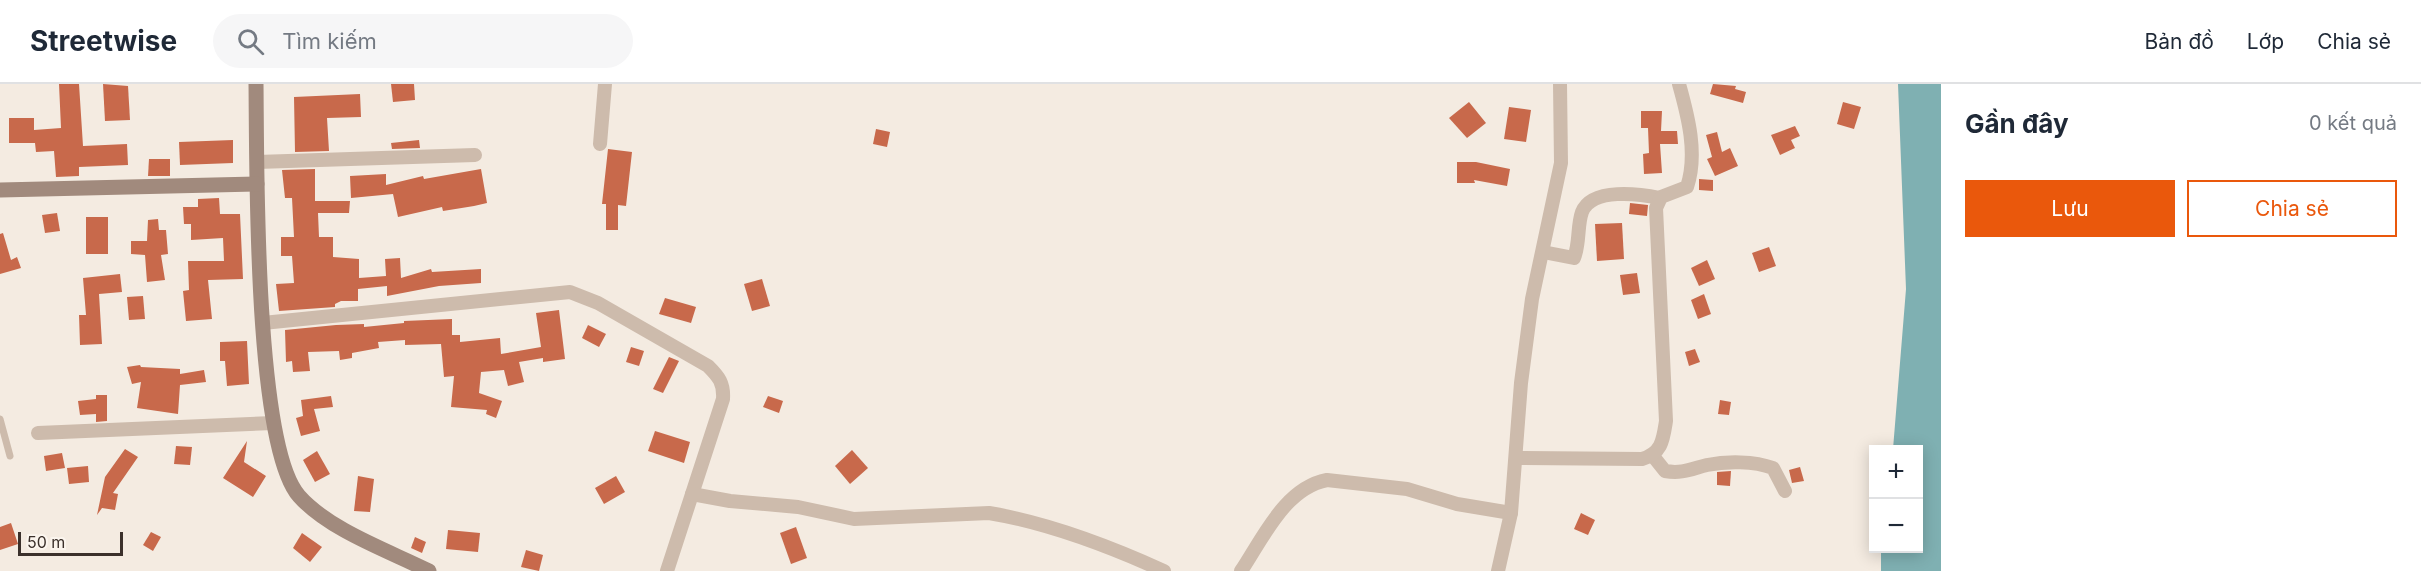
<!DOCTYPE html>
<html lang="vi">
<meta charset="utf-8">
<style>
:root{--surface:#fff;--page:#f6f6f7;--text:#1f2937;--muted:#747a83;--line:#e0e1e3;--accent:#ea580c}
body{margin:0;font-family:Inter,sans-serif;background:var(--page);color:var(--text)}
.controls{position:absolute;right:18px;bottom:18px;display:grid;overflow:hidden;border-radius:0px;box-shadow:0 3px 15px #0003}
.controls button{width:54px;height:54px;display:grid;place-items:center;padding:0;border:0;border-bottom:2px solid var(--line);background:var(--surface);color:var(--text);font:30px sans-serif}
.scale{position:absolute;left:18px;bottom:15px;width:105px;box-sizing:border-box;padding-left:6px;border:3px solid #3b302b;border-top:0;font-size:16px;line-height:21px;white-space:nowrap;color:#3b302b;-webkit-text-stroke:4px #fbf5ee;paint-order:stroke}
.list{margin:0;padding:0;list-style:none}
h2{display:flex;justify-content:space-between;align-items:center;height:78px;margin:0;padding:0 24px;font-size:26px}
h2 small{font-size:20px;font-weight:400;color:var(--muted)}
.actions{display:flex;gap:12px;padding:18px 24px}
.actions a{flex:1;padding:14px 0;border:2px solid var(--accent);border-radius:0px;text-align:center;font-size:21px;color:var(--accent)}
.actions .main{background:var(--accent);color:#fff}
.icon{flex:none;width:33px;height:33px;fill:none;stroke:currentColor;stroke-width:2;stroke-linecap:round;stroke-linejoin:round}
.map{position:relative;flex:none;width:1941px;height:487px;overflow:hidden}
header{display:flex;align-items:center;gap:36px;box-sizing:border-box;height:84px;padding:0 30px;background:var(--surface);border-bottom:2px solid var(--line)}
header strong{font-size:28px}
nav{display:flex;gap:33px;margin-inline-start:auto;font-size:21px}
.search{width:420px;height:54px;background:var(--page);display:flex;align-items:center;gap:15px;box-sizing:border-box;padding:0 21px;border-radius:33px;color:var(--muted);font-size:22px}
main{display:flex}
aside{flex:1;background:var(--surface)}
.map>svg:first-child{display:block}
</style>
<header>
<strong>Streetwise</strong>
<div class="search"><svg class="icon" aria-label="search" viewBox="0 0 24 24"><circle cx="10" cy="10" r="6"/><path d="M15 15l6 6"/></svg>Tìm kiếm</div>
<nav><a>Bản đồ</a><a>Lớp</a><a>Chia sẻ</a></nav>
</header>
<main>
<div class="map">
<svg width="1941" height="487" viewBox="0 0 1941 487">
<rect width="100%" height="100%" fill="#f4ebe1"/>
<polygon fill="#7fb0b2" points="1898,0 1941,0 1941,487 1881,487 1881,465 1918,464 1918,366 1893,365 1906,205"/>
<g fill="#c8694b">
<polygon points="59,0 79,0 83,62 127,60 128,81 79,83 79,92 56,93 54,67 36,68 35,59 9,59 9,34 34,34 34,46 61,44"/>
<polygon points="103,0 128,2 130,36 105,37"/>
<polygon points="391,0 414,0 415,16 393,18"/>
<polygon points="1713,0 1736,2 1735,5 1746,8 1743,19 1710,10"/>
<polygon points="360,10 361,33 327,34 329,67 295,68 294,13"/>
<polygon points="1469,18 1486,39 1467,54 1449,34"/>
<polygon points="1843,18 1861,23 1854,45 1837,40"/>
<polygon points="1509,23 1531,26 1526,58 1504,55"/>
<polygon points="1641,27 1662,27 1661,47 1677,47 1678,60 1660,60 1662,89 1644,90 1643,70 1649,69 1648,44 1641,44"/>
<polygon points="1795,42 1800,52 1791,56 1795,64 1780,71 1771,51"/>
<polygon points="876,45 890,48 887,63 873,60"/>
<polygon points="1717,48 1722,68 1730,64 1738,82 1715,92 1707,75 1712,73 1706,51"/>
<polygon points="233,56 233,79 180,81 179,58"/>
<polygon points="419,56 420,64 392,65 391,59"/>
<polygon points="608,65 632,68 626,122 618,121 618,146 606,146 606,120 602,120"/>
<polygon points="149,75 170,75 170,92 148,92"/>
<polygon points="1457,78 1476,78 1510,85 1507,102 1474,96 1475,99 1457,99"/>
<polygon points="315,85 315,117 350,117 349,129 318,129 319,153 333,153 333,173 359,175 359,194 386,192 385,175 400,174 401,194 431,185 432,188 481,185 481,199 439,202 387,212 387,202 358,205 358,217 341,217 335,220 335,223 279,227 276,200 294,199 292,172 281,172 281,153 294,153 292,114 285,114 282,86"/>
<polygon points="481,85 487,119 474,122 443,127 442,123 398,133 393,110 351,114 350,92 386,90 386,101 423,92 424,95"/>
<polygon points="1699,95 1713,96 1713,107 1699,106"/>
<polygon points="219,114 220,130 240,130 243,195 208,196 212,235 186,237 183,207 189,206 188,177 224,177 223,154 191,156 191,140 184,140 183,123 198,123 198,115"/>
<polygon points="1630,119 1648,121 1647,132 1629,130"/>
<polygon points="57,129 60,147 45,149 42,131"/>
<rect x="86" y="133" width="22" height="37"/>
<polygon points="158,135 159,146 166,146 168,170 161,171 165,196 147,198 145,171 131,170 131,157 147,157 148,136"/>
<polygon points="1622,139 1624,175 1597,177 1595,140"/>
<polygon points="3,149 11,176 17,173 21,184 0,190 0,150"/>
<polygon points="1769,163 1776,182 1759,188 1752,169"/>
<polygon points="1707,176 1715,195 1699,202 1691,184"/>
<polygon points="1637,189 1640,209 1623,211 1620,191"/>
<polygon points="120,190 122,208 99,210 102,260 80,261 79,231 86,231 83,194"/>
<polygon points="762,195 770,222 752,227 744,200"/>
<polygon points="1704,210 1711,230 1698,235 1691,216"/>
<polygon points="143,212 145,235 129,236 127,213"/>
<polygon points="665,214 696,223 691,239 659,230"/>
<polygon points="559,226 565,275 543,278 543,274 519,278 524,298 508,302 504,286 481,288 479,309 502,317 496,334 486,330 487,326 451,323 454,292 444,293 441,260 405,261 405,256 378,258 379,264 352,269 352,274 340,276 339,267 308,268 310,287 293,288 292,277 286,278 285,246 336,241 364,240 364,243 404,239 404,237 452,235 452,251 460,251 460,258 500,254 501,270 541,263 536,229"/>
<polygon points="588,241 606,250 599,263 582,254"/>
<polygon points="247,257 249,300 227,302 225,277 220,277 220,258"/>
<polygon points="631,263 644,267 639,282 626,278"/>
<polygon points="1695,265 1700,278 1689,282 1685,268"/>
<polygon points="669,273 679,277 663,309 653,305"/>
<polygon points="140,281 141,283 180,285 180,290 204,286 206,298 180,301 178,330 137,324 141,298 132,300 127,283"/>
<polygon points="96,311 107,311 107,337 96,338 96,330 80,331 78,317 96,315"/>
<polygon points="331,312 333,323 314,325 320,347 301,352 296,334 303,332 301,316"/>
<polygon points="768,312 783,317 779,329 763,323"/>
<polygon points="1720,316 1731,318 1729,331 1718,330"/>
<polygon points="655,347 690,358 684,379 648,367"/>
<polygon points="247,357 244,378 266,392 253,413 223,394"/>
<polygon points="176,362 192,363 190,381 174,380"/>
<polygon points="125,365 138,373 113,409 118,410 115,426 102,424 97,431 105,393"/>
<polygon points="852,366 868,384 850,400 835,382"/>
<polygon points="317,367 330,390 315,398 303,376"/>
<polygon points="62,369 65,384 46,387 44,372"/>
<polygon points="88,382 89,398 69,400 67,384"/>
<polygon points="1800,383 1804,397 1792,399 1789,386"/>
<polygon points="1731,387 1730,402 1717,401 1717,388"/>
<polygon points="358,392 374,395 370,428 354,427"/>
<polygon points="616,392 625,408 604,420 595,404"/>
<polygon points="1581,429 1595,436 1588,451 1574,445"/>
<polygon points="11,439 18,460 0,466 0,443"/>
<polygon points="796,443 807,474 791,480 780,449"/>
<polygon points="448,446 480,449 478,468 446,465"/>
<polygon points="151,448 161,453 153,467 143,461"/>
<polygon points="302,449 322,463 310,478 293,464"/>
<polygon points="415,453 426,458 422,469 411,464"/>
<polygon points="526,466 543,471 539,487 521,483"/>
</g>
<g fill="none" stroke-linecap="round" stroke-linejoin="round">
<polyline stroke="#cdbbac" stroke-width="7" points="0,335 10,372"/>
<g stroke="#cdbbac" stroke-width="14">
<polyline points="600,60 605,0"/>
<polyline points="257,78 475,71"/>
<path d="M 1543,168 L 1574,174 C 1580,159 1577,142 1582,128 C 1592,103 1640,110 1660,114"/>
<path d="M 263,239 L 570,208 L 598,219 L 708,282 C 719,293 724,299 723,315 L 667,487"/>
<polyline points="38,349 273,339"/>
<path d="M 1653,372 L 1665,387 C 1682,390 1691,385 1707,381 C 1727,377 1754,377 1773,384 L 1785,407"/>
<path d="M 1517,374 L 1642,375 C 1662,369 1663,356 1666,337 L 1656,124 L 1661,113 L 1687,103 C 1698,70 1688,32 1679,0"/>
<path d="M 692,410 L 730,417 L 798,423 L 854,435 L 989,429 C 1049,439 1109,462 1164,487"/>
<path d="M 1241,487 C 1263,454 1285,404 1327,396 L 1407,405 L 1457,420 L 1511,429"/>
<polyline points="1498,487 1511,429 1521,299 1532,215 1561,79 1560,0"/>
</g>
<g stroke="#a18a7d" stroke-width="15">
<path d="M 256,0 C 257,78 254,361 299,412 C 329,446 389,467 429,487"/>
<polyline points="0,106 257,100"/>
</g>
</g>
</svg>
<div class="controls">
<button>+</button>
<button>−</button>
</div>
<div class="scale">50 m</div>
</div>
<aside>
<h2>Gần đây<small>0 kết quả</small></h2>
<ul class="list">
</ul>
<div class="actions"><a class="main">Lưu</a><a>Chia sẻ</a></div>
</aside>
</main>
